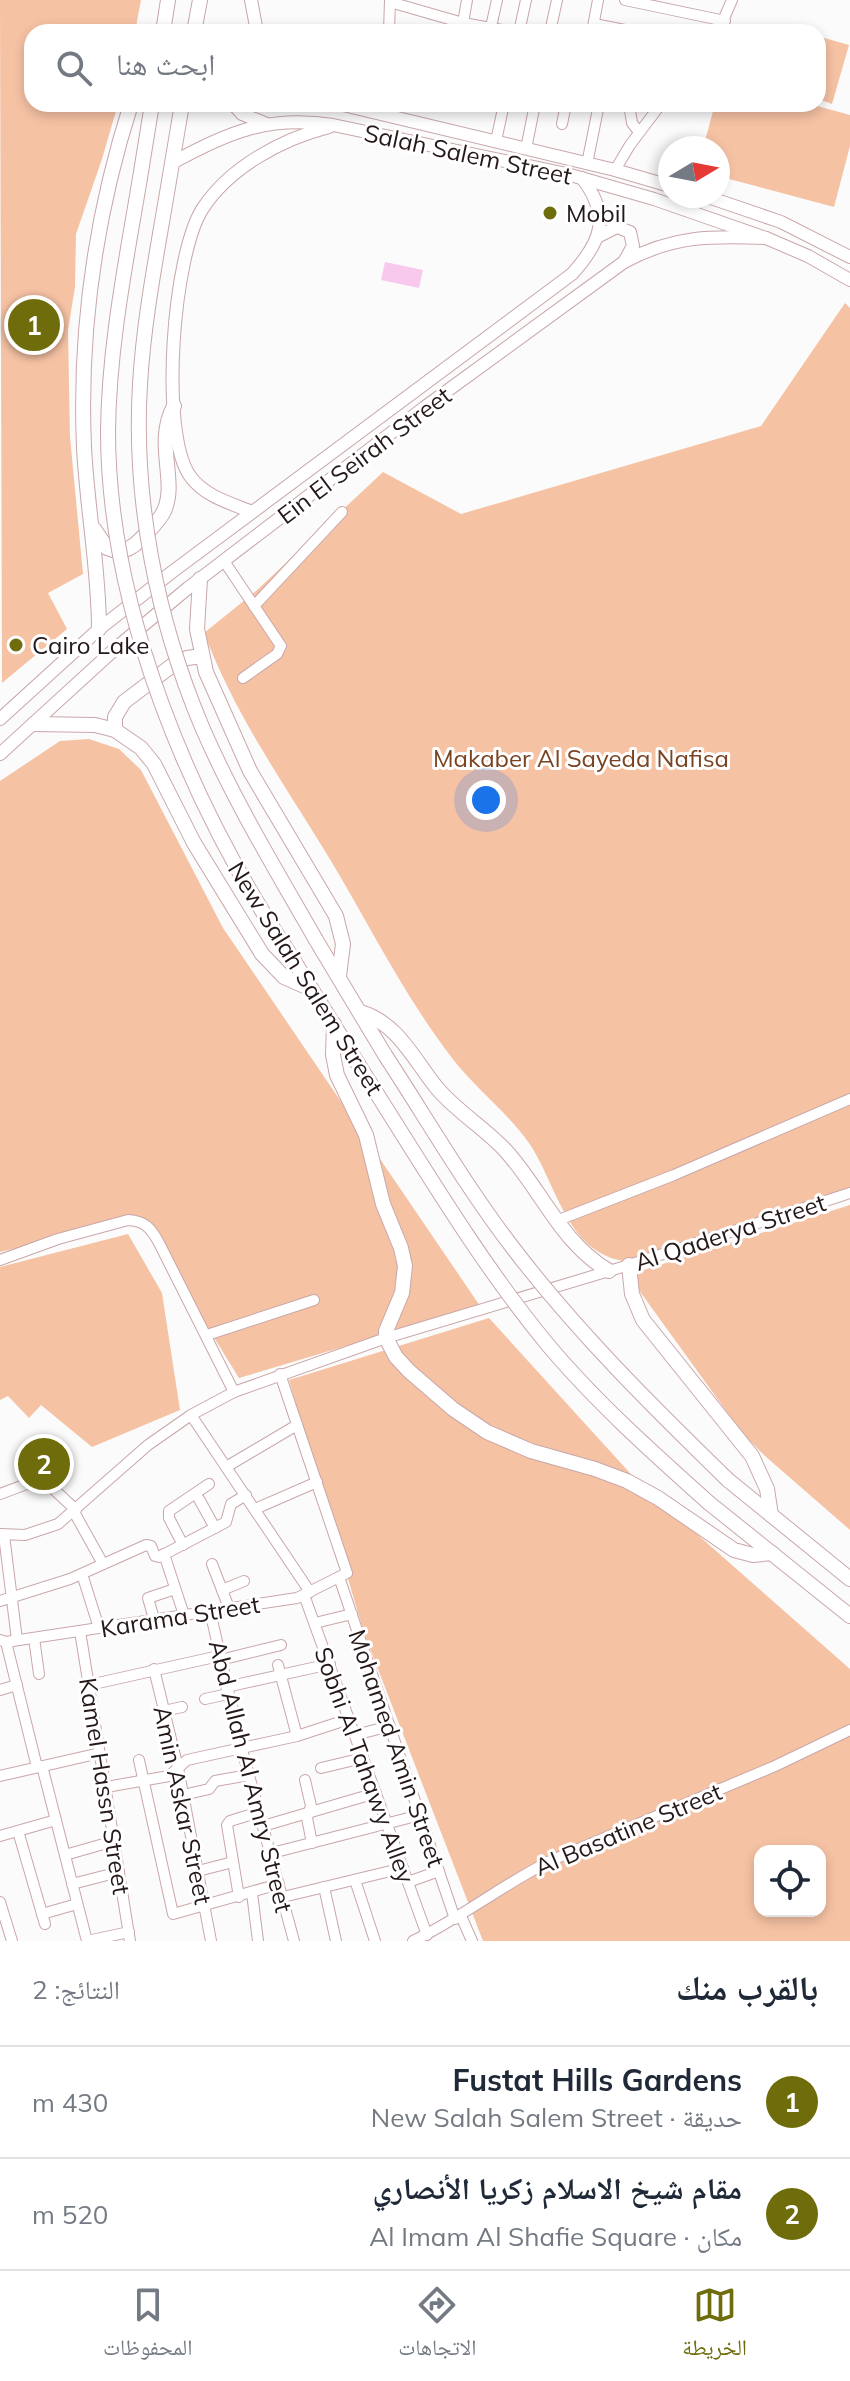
<!DOCTYPE html>
<html lang="ar">
<meta charset="utf-8">
<style>
:root{--surface:#fff;--page:#f6f6f7;--text:#1f2937;--muted:#747a83;--line:#e0e1e3;--accent:#6f6c0b}
body{margin:0;font-family:Mulish,"Noto Naskh Arabic",sans-serif;background:var(--page);color:var(--text);direction:rtl}
.controls{position:absolute;right:24px;bottom:24px;display:grid;overflow:hidden;border-radius:16px;box-shadow:0 4px 12px #0003}
.controls button{width:72px;height:72px;display:grid;place-items:center;padding:0;border:0;border-bottom:2px solid var(--line);background:var(--surface);color:var(--text);font:40px sans-serif}
.compass{position:absolute;left:658px;top:136px;width:72px;height:72px;border-radius:50%;background:var(--surface);box-shadow:0 4px 12px #0003;rotate:80deg}
.you{position:absolute;left:486px;top:800px;width:28px;height:28px;margin:-20px;border:6px solid #fff;border-radius:50%;background:#1a73e8;box-shadow:0 0 0 12px #1a73e833}
.badge{display:grid;place-items:center;width:52px;height:52px;border-radius:50%;background:var(--accent);color:#fff;font-size:26px;font-weight:700}
.pin{position:absolute;translate:-50% -50%;border:4px solid #fff;box-shadow:0 2px 8px #0006}
.list{margin:0;padding:0;list-style:none}
h2{display:flex;justify-content:space-between;align-items:center;height:104px;margin:0;padding:0 32px;font-size:34px}
h2 small{font-size:26px;font-weight:400;color:var(--muted)}
.list li{display:grid;grid-template-columns:52px 1fr auto;gap:24px;align-items:center;box-sizing:border-box;height:112px;padding:0 32px;border-top:2px solid var(--line)}
.list b{display:block;font-size:30px;white-space:nowrap}
.list p{margin:0;font-size:26px;white-space:nowrap;color:var(--muted)}
.list em{font-size:26px;font-style:normal;color:var(--muted)}
.icon{flex:none;width:44px;height:44px;fill:none;stroke:currentColor;stroke-width:2;stroke-linecap:round;stroke-linejoin:round}
.map{position:relative;flex:none;width:850px;height:1941px;overflow:hidden;direction:ltr}
.search{position:absolute;background:var(--surface);box-shadow:0 4px 12px #0003;left:24px;right:24px;top:24px;height:88px;display:flex;align-items:center;gap:20px;box-sizing:border-box;padding:0 28px;border-radius:24px;color:var(--muted);font-size:30px}
.sheet{height:328px;background:var(--surface)}
nav{display:flex;justify-content:space-around;align-items:center;box-sizing:border-box;height:112px;border-top:2px solid var(--line);background:var(--surface);font-size:22px;color:var(--muted)}
nav a{display:grid;justify-items:center;gap:4px}
nav .on{color:var(--accent)}
.map>svg:first-child{display:block}
</style>
<div class="map">
<svg width="850" height="1941" viewBox="0 0 850 1941">
<rect width="100%" height="100%" fill="#fbfbfb"/>
<g fill="#f6c2a4" fill-rule="evenodd">
<polygon points="0,0 141,0 135,32 32,32 32,104 118,104 102,159 76,234 75,287 68,330 70,437 83,574 48,593 67,629 2,683"/>
<polygon points="821,37 849,45 832,104 818,99 818,48"/>
<polygon points="715,104 810,104 850,115 850,146 834,207 718,176 718,148 703,148"/>
<path d="M 845,303 L 850,308 L 850,1191 L 624,1261 C 566,1252 557,1184 529,1143 C 507,1112 475,1088 452,1058 C 405,997 370,926 331,861 C 284,783 237,719 204,633 L 256,591 L 383,472 L 461,514 L 761,426 Z"/>
<polygon points="89,739 119,749 141,770 223,928 480,1306 239,1378 140,1218 0,1252 0,781 60,741"/>
<polygon points="850,1205 850,1530 765,1456 742,1433 628,1275"/>
<polygon points="128,1234 162,1293 180,1410 92,1447 41,1405 29,1418 8,1396 0,1400 0,1267"/>
<path d="M 489,1318 L 639,1483 L 850,1669 L 850,1941 L 483,1941 L 364,1633 L 289,1380 ZM 760,1851 L 820,1851 L 820,1911 L 760,1911 Z"/>
</g>
<polygon fill="#f9c9ed" points="385,262 423,270 419,288 381,280"/>
<g fill="none" stroke-linecap="round" stroke-linejoin="round">
<g stroke="#c9a7a9" stroke-width="12">
<g id="minor">
<polyline points="625,0 725,21"/>
<polyline points="390,2 463,23 514,32"/>
<polyline points="463,23 467,0"/>
<polyline points="594,24 635,32"/>
<polyline points="491,27 497,0"/>
<polyline points="389,32 390,0"/>
<polyline points="519,32 526,0"/>
<polyline points="550,32 557,0"/>
<polyline points="592,32 598,0"/>
<polyline points="718,32 732,0"/>
<polyline points="629,104 632,123 639,132"/>
<polyline points="562,124 566,104"/>
<polyline points="496,141 504,104"/>
<polyline points="526,149 535,104"/>
<polyline points="587,164 599,104"/>
<polyline points="615,170 630,145 661,104"/>
<polyline points="224,561 281,646 277,654 243,678"/>
<polyline points="254,606 342,512"/>
<polyline points="556,1221 674,1175 850,1099"/>
<path d="M 0,1260 L 58,1239 L 128,1220 C 145,1221 151,1228 159,1243 L 234,1392"/>
<polyline points="207,1335 314,1300"/>
<polyline points="191,1415 310,1592"/>
<polyline points="226,1467 297,1425"/>
<polyline points="0,1494 40,1479 47,1483 76,1510"/>
<polyline points="199,1499 215,1528"/>
<polyline points="255,1509 317,1482"/>
<polyline points="74,1512 103,1564"/>
<polyline points="0,1534 25,1535 58,1524 148,1445 191,1415 234,1392 386,1338 629,1265 850,1193"/>
<polyline points="4,1535 17,1640"/>
<polyline points="183,1545 169,1518 169,1511 209,1484"/>
<polyline points="164,1554 184,1615"/>
<polyline points="212,1564 229,1608"/>
<polyline points="82,1574 99,1628"/>
<polyline points="339,1577 455,1919"/>
<polyline points="222,1590 244,1581"/>
<polyline points="304,1595 427,1935"/>
<polyline points="0,1601 70,1579 146,1545 151,1546 155,1556 159,1557 226,1522 231,1504 246,1495"/>
<polyline points="210,1611 241,1746 294,1941"/>
<polyline points="154,1619 148,1598 175,1589"/>
<polyline points="315,1623 352,1614"/>
<polyline points="80,1631 130,1941"/>
<polyline points="34,1638 39,1674"/>
<polyline points="0,1640 6,1642 297,1598 347,1573 280,1374"/>
<polyline points="6,1642 37,1767"/>
<polyline points="220,1660 281,1645"/>
<polyline points="278,1665 297,1736"/>
<polyline points="154,1669 178,1768 211,1941"/>
<polyline points="89,1685 219,1656"/>
<polyline points="226,1687 330,1664"/>
<polyline points="0,1690 17,1685"/>
<polyline points="205,1699 228,1694"/>
<polyline points="164,1711 182,1707"/>
<polyline points="355,1735 390,1726"/>
<polyline points="139,1760 173,1914 279,1884"/>
<polyline points="42,1766 87,1941"/>
<polyline points="321,1768 363,1758"/>
<polyline points="0,1776 100,1753"/>
<polyline points="305,1780 311,1806 307,1818 312,1843"/>
<polyline points="106,1787 169,1776 187,1760 297,1736 349,1719"/>
<polyline points="183,1795 209,1789 215,1781 249,1775"/>
<polyline points="263,1826 376,1793"/>
<polyline points="18,1831 45,1924"/>
<polyline points="0,1836 56,1820"/>
<polyline points="272,1853 420,1815"/>
<polyline points="65,1855 114,1841"/>
<polyline points="198,1871 233,1862"/>
<polyline points="355,1880 375,1941"/>
<polyline points="408,1882 439,1871"/>
<polyline points="72,1884 119,1872"/>
<polyline points="324,1887 336,1941"/>
<polyline points="252,1893 258,1941"/>
<polyline points="239,1897 227,1825 230,1821 259,1812"/>
<polyline points="283,1897 403,1868"/>
<polyline points="0,1902 12,1941"/>
<polyline points="42,1914 77,1904"/>
<polyline points="461,1916 472,1941"/>
<polyline points="87,1941 129,1932"/>
<path d="M 413,1941 C 461,1918 502,1885 550,1861 L 775,1766 L 850,1730"/>
</g>
</g>
<g stroke="#c9a7a9" stroke-width="14">
<g id="major">
<polyline points="251,0 257,32"/>
<polyline points="233,104 242,114 267,124"/>
<polyline points="339,104 615,170 670,186"/>
<path d="M 172,163 C 228,132 269,115 333,125 L 567,174 L 654,199 L 766,238 L 808,256 L 850,280"/>
<polyline points="705,196 781,222 850,257"/>
<polyline points="597,237 617,227 630,232 633,246 624,262"/>
<path d="M 252,512 C 230,503 204,496 190,476 C 159,432 173,253 203,208 C 230,167 282,139 329,127"/>
<path d="M 0,719 L 99,629 L 172,572 L 572,274 C 602,241 611,216 582,178"/>
<path d="M 0,754 L 116,648 L 188,588 L 425,407 L 624,262 C 674,235 712,236 766,238"/>
</g>
</g>
<g stroke="#c9a7a9" stroke-width="16">
<g id="highway">
<polyline points="163,32 168,0"/>
<polyline points="194,32 200,0"/>
<polyline points="140,178 152,104"/>
<polyline points="169,181 182,104"/>
<path d="M 94,529 L 107,548 C 120,554 130,550 140,540 C 148,531 159,522 164,511 C 178,481 154,444 174,406"/>
<polyline points="200,579 197,629 206,672 250,771 336,916 343,944 339,976"/>
<path d="M 99,629 C 99,569 87,508 84,447 C 79,332 96,214 131,104"/>
<polyline points="34,724 95,725 115,730 141,748 154,764 194,843 262,954 284,977 311,989"/>
<polyline points="115,730 115,717 124,702 174,664 187,658 202,656"/>
<polyline points="316,940 385,1055"/>
<polyline points="289,953 360,1067"/>
<path d="M 360,1012 C 398,1023 414,1060 437,1088 C 457,1112 485,1128 506,1151 C 542,1191 561,1243 609,1271"/>
<polyline points="334,1024 333,1055 337,1075 366,1135 383,1204 401,1248 405,1266 402,1293 386,1331 386,1338 396,1357 409,1371 453,1409 487,1432 531,1451 595,1469 627,1481 658,1498 734,1550 753,1555 772,1553"/>
<polyline points="629,1265 632,1294 643,1320 752,1456 767,1489 771,1515"/>
<polyline points="728,1480 850,1579"/>
<polyline points="709,1503 850,1616"/>
</g>
</g>
<use href="#minor" stroke="#fff" stroke-width="10"/>
<use href="#major" stroke="#fff" stroke-width="12"/>
<use href="#highway" stroke="#fff" stroke-width="14"/>
<g stroke="#c9a7a9" stroke-width="16" stroke-linecap="butt">
<g id="highway-bridge">
<path d="M 140,178 C 126,262 109,345 108,431 C 108,610 191,806 289,953"/>
<path d="M 169,181 C 158,248 144,316 140,384 C 133,501 157,620 202,727 C 234,801 276,870 316,940"/>
<path d="M 385,1055 C 427,1119 466,1187 513,1248 C 577,1332 652,1406 728,1480"/>
<path d="M 360,1067 C 420,1161 477,1259 548,1345 C 596,1402 653,1453 709,1503"/>
</g>
</g>
<use href="#highway-bridge" stroke="#fff" stroke-width="14"/>
</g>
<g fill="#6f6c0b" stroke="#fff" stroke-width="3">
<circle cx="550" cy="213" r="8"/>
<circle cx="16" cy="645" r="8"/>
</g>
<g text-anchor="middle" dominant-baseline="central" stroke-width="6" stroke-linejoin="round" paint-order="stroke">
<g font-size="24" fill="#251819" stroke="#fff">
<text transform="translate(468 154) rotate(12)">Salah Salem Street</text>
<text transform="translate(364 455) rotate(-37)">Ein El Seirah Street</text>
<text transform="translate(306 978) rotate(58)">New Salah Salem Street</text>
<text transform="translate(730 1232) rotate(-18)">Al Qaderya Street</text>
<text transform="translate(180 1616) rotate(-9)">Karama Street</text>
<text transform="translate(397 1748) rotate(71)">Mohamed Amin Street</text>
<text transform="translate(365 1765) rotate(70)">Sobhi Al Tahawy Alley</text>
<text transform="translate(251 1776) rotate(76)">Abd Allah Al Amry Street</text>
<text transform="translate(105 1786) rotate(81)">Kamel Hassn Street</text>
<text transform="translate(183 1805) rotate(78)">Amin Askar Street</text>
<text transform="translate(628 1829) rotate(-23)">Al Basatine Street</text>
</g>
<g font-size="24" fill="#251819" stroke="#fff" text-anchor="start">
<text x="566" y="213">Mobil</text>
<text x="32" y="645">Cairo Lake</text>
</g>
<g font-size="24" fill="#7a4321" stroke="#fff">
<text x="581" y="758">Makaber Al Sayeda Nafisa</text>
</g>
</g>
</svg>
<div class="controls">
<button><svg class="icon" aria-label="locate" viewBox="0 0 24 24"><circle cx="12" cy="12" r="6"/><path d="M12 2v4M12 18v4M2 12h4M18 12h4"/></svg></button>
</div>
<svg class="compass" viewBox="-18 -18 36 36"><path d="M0-13l5 13h-10z" fill="#e53935"/><path d="M0 13l5-13h-10z" fill="#747a83"/></svg>
<div class="you"></div>
<div class="pin badge" style="left:34px;top:325px">1</div>
<div class="pin badge" style="left:44px;top:1464px">2</div>
<div class="search"><svg class="icon" aria-label="search" viewBox="0 0 24 24"><circle cx="10" cy="10" r="6"/><path d="M15 15l6 6"/></svg>ابحث هنا</div>
</div>
<section class="sheet">
<h2>بالقرب منك<small>النتائج: 2</small></h2>
<ul class="list">
<li><span class="badge">1</span><div><b>Fustat Hills Gardens</b><p>حديقة · New Salah Salem Street</p></div><em>430 m</em></li>
<li><span class="badge">2</span><div><b>مقام شيخ الاسلام زكريا الأنصاري</b><p>مكان · Al Imam Al Shafie Square</p></div><em>520 m</em></li>
</ul>
</section>
<nav>
<a class="on"><svg class="icon" aria-label="map" viewBox="0 0 24 24"><path d="M3 6l6-2 6 2 6-2v14l-6 2-6-2-6 2zM9 4v14M15 6v14"/></svg>الخريطة</a>
<a><svg class="icon" aria-label="directions" viewBox="0 0 24 24"><path d="M12 3l9 9-9 9-9-9zM9 14v-3h6M13 9l2 2-2 2"/></svg>الاتجاهات</a>
<a><svg class="icon" aria-label="saved" viewBox="0 0 24 24"><path d="M7 4h10v16l-5-4-5 4z"/></svg>المحفوظات</a>
</nav>
